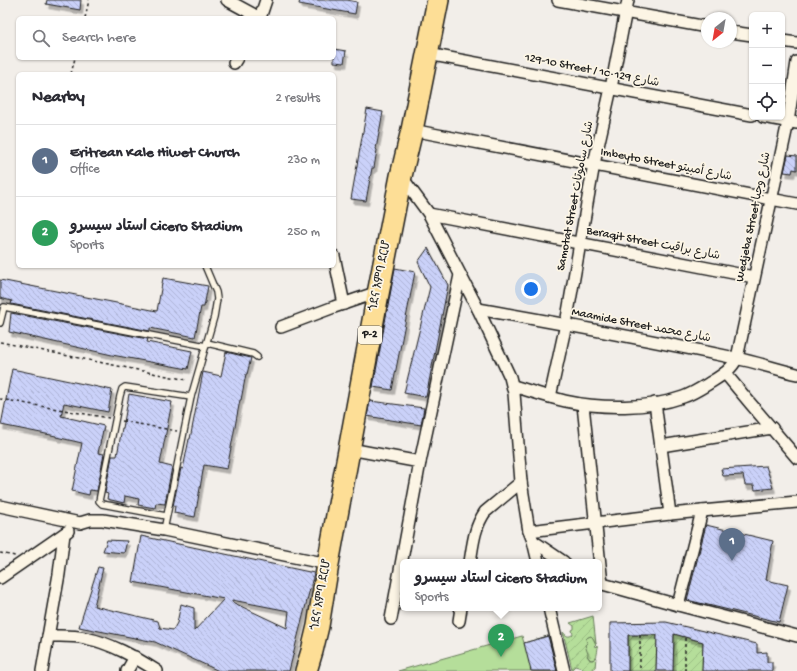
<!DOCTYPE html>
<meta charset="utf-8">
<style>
:root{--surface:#fff;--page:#f7f7f7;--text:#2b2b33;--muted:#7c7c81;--line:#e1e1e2;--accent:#0b8043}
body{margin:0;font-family:"Gochi Hand","Playpen Sans Arabic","Noto Sans Ethiopic",sans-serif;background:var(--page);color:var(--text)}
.controls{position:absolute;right:12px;top:12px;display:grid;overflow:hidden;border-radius:6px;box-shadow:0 1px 3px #0004}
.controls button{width:36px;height:36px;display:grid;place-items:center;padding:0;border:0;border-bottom:1px solid var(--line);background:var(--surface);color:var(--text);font:20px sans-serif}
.compass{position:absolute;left:701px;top:12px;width:36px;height:36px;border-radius:50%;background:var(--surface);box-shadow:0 1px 3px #0004;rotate:211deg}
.you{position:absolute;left:531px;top:289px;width:14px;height:14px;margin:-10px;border:3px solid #fff;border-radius:50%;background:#1a73e8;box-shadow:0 0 0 6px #1a73e833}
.badge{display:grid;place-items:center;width:26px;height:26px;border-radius:50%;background:var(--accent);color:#fff;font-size:13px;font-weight:700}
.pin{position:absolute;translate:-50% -33px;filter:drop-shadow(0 1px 2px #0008)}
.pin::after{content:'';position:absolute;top:21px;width:14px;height:12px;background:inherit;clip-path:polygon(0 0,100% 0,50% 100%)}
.popup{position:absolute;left:400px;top:559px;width:202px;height:52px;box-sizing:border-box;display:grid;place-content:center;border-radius:6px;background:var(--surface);filter:drop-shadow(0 1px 3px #0005);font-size:13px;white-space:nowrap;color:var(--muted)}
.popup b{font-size:15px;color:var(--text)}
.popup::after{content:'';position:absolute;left:50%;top:100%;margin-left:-8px;border:8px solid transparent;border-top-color:var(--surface)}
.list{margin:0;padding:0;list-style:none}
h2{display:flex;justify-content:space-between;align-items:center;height:52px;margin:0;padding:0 16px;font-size:17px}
h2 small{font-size:13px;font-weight:400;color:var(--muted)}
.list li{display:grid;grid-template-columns:26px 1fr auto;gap:12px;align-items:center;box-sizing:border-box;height:72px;padding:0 16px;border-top:1px solid var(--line)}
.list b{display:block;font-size:15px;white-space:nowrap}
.list p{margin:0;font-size:13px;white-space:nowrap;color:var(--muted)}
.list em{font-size:13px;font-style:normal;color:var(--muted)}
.icon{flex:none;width:22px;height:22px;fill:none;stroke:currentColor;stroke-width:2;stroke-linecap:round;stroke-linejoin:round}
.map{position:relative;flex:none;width:797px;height:671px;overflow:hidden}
.search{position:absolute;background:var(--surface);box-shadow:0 1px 3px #0004;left:16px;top:16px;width:320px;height:44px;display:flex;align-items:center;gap:10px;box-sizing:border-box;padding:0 14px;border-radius:6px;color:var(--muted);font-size:15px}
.panel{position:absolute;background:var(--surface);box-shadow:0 1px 3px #0004;left:16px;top:72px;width:320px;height:196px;border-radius:6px}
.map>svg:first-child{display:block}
</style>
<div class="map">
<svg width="797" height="671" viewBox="0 0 797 671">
<defs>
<pattern id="forest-firs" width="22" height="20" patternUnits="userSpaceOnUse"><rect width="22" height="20" fill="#b5de9a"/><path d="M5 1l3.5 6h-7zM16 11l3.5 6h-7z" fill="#9bbe84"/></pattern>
<pattern id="garden-furrows" width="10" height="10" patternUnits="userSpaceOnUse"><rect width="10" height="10" fill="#b5de9a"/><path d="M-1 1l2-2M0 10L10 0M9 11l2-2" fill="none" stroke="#9bbe84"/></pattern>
<pattern id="building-back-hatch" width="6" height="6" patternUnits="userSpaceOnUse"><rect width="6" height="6" fill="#cad1f9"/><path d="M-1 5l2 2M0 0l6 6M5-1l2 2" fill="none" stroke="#adb3d5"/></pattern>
<filter id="shadow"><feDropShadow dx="2.5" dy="4.5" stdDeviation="0" flood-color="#0004"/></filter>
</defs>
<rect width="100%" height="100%" fill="#f2eee9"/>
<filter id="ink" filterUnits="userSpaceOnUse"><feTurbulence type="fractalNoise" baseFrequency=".025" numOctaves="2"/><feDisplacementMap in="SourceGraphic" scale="8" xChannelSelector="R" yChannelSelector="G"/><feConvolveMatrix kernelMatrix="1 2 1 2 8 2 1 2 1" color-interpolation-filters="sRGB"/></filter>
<g filter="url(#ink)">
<polygon fill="#b5de9a" stroke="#687d5b" points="522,636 524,643 548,636 558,671 398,671"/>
<path fill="url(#forest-firs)" stroke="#687d5b" d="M 591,636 L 593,638 L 596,644 L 594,646 L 598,647 C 597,653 598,659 591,660 L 587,656 L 585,645 L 586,643 L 586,639 L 588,637 Z"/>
<g fill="url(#garden-furrows)" stroke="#687d5b">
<path d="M 593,616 L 596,644 L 593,638 L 591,636 L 588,637 L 586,639 L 587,643 L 585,645 L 588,654 L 587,656 L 590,660 L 593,660 L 596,657 L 595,668 L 594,668 L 591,671 L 583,670 L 582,668 L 575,666 L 572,669 L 563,632 C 566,636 569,638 573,634 L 572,630 L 574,629 L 574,626 L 570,623 Z"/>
<polygon points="674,634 703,642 702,671 673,671"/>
<polygon points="628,635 657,635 656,671 628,671"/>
</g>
<g fill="url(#building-back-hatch)" stroke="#1c1c1c" fill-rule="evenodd" filter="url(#shadow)">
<polygon points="47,0 81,0 80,10 46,4"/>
<polygon points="300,0 347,0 357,2 355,14 299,4"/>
<polygon points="334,49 346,51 344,63 334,62"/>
<polygon points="367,109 383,112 376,149 377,150 374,168 372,168 366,201 351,199"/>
<polygon points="788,155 797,156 797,170 793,169 792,173 784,172"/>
<polygon points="428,248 448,285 426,397 404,393 430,287 418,262"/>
<polygon points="395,268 415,272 392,390 373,387"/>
<polygon points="163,278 208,286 204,307 201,307 195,337 150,328 150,331 11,304 12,301 0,298 0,280 157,311"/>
<polygon points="11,313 148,339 147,342 192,351 188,369 112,355 9,332"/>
<polygon points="226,352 251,358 247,374 246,374 241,400 240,400 227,469 204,465 195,517 174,513 175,506 173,506 181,468 183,469 189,439 190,439 203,372 221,376"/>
<polygon points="12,369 112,390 108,412 64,403 61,416 104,426 98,453 104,454 97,491 90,490 89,495 72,491 82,443 56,437 56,436 1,425"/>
<polygon points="129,394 172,402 160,464 172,467 165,504 156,503 155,508 138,505 139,499 125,496 124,503 107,499 108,494 105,493 112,456 117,456 122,428 123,428"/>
<polygon points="370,401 424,408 421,425 367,416"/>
<polygon points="766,466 773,488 755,490 754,485 745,485 743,475 723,476 721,469"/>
<polygon points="706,525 773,541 766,580 788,585 779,622 687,600"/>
<path d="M 141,536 L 314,573 L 289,671 L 219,671 L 155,642 L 79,627 L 98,567 L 103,568 L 94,606 L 158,621 L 160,628 L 173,630 L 177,623 L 181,604 L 194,608 L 194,631 L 224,599 L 133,582 ZM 232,600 L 289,611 L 287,628 L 232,602 Z"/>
<polygon points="107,540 127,541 124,553 103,551"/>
<polygon points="666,622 757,644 757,653 767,652 767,662 772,662 772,671 702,671 703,642 674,634 673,671 656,671 657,635 628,635 628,671 610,671 610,623"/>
<polygon points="548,636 557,671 531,671 524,643"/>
</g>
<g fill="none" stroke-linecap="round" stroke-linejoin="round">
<g stroke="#1c1c1c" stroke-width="8">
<g id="lane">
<polyline points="0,323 4,307 206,346"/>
<polyline points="207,343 253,354 257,357"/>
<polyline points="166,516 102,504 99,501 120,396 122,389 125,387 191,397"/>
<polyline points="164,530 191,397 214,317 217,299 216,292 205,266"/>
</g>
</g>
<g stroke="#1c1c1c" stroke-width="14">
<g id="street">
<polyline points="227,0 260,18"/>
<polyline points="558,0 707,27"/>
<polyline points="260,18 266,0"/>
<polyline points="731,32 752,35"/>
<polyline points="782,41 797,43"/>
<polyline points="428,54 752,115"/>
<polyline points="234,63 237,58"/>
<polyline points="763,117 797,123"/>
<polyline points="412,130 797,204"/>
<polyline points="401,176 429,214 478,309 510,377 514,393 521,482 529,531 533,541 564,562"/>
<polyline points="429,214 754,277"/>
<polyline points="334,256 344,304"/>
<path d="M 478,309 C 564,324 650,340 735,358 C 756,362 776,369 797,374"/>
<polyline points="281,327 334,307 378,292"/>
<polyline points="725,373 750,403 797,458"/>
<path d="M 513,386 C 530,391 548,397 565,401 C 601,409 649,409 683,397 C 692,394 700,389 708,384 C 719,377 731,371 737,358 L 788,122 L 797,62"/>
<polyline points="550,397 566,324 580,243 594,164 611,88 628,0"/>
<polyline points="655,403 670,514"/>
<polyline points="583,405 602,584"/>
<polyline points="661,446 772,428"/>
<polyline points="350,449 420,462"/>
<polyline points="0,506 80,523 90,520 103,520 164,530 328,564"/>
<polyline points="529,531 670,514 702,511 797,502"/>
<polyline points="533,541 538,562"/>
<path d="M 470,562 C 473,544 474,528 485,512 L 521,482"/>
<polyline points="0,578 68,531"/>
<polyline points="599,583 678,605 797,636"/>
<polyline points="678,605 702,511"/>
<polyline points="549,608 564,671"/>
<polyline points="391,619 420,462 460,275"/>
<polyline points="459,621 461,608"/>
<path d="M 48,636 C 60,636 73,635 85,638 C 111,643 135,657 157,671"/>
<polyline points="42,671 59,574 64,534"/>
<polyline points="127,671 135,657"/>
</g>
</g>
<g stroke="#1c1c1c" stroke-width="24">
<polyline id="highway" points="306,671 312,651 318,626 328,564 377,299 401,176 412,130 438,0"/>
</g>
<g stroke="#1c1c1c" stroke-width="1.5" stroke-dasharray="3 3" stroke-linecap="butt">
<polyline points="85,18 89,0"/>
<polyline points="71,74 75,58"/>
<polyline points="0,342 187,380"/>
<polyline points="0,399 109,418"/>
<polyline points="122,421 177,431"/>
<polyline points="0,553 15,556"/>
<polyline points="640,635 640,671"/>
<polyline points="685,638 685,671"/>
</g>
<use href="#lane" stroke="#fcf5e5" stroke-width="5.5"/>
<use href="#street" stroke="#fcf5e5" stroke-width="11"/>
<use href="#highway" stroke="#fdde96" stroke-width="21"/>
</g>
</g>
<g text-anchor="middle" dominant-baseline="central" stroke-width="3.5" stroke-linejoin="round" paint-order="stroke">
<rect fill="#fcf5e5" stroke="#5f5d58" stroke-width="1" x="358" y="326" width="24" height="18" rx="3"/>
<g font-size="11" font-weight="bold" fill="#1c1c1c">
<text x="370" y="335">P-2</text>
</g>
<g font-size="12" fill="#1c1c1c" stroke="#fcf5e5">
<text transform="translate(592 71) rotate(11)">129-10 Street / شارع 129-10</text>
<text transform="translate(666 165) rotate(11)">Imbeyto Street شارع أمبيتو</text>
<text transform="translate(576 196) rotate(-79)">Samotat Street شارع ساموتات</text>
<text transform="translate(754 217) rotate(-78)">Wedjeba Street شارع وجبا</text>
<text transform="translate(653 244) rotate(11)">Beraqit Street شارع براقيت</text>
<text transform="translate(381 276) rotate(-79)">ጎደና እምባ ደርሆ</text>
<text transform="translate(641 326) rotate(11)">Maamide Street شارع محمد</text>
<text transform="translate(322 595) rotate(-80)">ጎደና እምባ ደርሆ</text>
</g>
</g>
</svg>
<div class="controls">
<button>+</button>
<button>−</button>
<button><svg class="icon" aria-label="locate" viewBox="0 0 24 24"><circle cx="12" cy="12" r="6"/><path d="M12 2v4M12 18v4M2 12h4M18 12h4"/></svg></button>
</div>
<svg class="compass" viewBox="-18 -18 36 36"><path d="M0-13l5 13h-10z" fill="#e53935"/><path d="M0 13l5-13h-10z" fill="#7c7c81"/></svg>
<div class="you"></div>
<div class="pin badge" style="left:732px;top:561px;background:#5c6f8a">1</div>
<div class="pin badge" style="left:501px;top:657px;background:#2e9e5b">2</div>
<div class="popup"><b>استاد سيسرو Cicero Stadium</b>Sports</div>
<div class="search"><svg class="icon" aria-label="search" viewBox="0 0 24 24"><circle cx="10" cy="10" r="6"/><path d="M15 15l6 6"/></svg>Search here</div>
<section class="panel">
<h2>Nearby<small>2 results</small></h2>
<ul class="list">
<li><span class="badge" style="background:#5c6f8a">1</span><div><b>Eritrean Kale Hiwet Church</b><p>Office</p></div><em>230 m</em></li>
<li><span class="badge" style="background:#2e9e5b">2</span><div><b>استاد سيسرو Cicero Stadium</b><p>Sports</p></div><em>250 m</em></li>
</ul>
</section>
</div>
